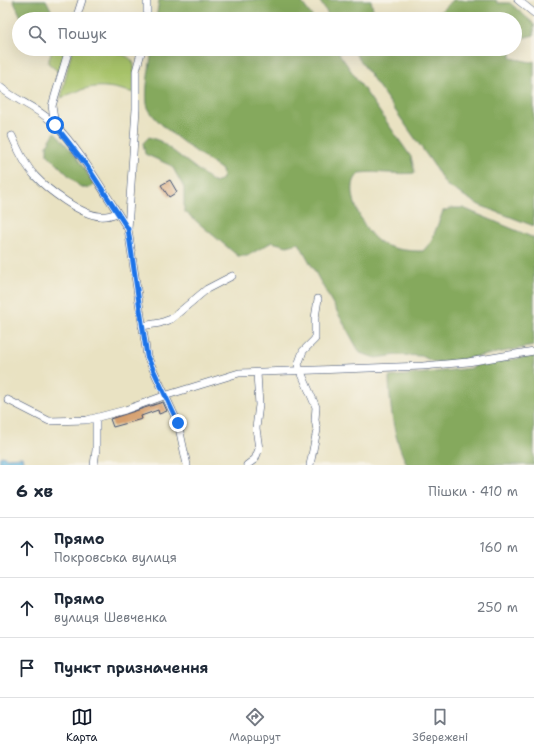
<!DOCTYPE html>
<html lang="uk">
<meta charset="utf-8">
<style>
:root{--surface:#fff;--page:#f2f2f3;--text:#1f2937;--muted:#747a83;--line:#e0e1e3;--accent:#111827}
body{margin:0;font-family:"Shantell Sans",sans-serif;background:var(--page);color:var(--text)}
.stop{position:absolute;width:12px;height:12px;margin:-9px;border:3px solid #1a73e8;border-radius:50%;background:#fff}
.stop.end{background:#1a73e8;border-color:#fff;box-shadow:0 1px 4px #0008}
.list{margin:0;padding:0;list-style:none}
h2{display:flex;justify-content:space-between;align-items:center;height:52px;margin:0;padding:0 16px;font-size:17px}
h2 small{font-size:13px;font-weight:400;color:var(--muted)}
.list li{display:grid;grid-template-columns:26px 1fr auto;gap:12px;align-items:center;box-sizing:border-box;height:60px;padding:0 16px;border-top:1px solid var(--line)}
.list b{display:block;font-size:15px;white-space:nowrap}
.list p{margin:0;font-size:13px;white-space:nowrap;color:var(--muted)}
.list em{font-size:13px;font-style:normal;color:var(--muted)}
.icon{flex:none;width:22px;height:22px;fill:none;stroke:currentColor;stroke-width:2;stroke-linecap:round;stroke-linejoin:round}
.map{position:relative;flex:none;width:534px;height:465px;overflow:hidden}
.search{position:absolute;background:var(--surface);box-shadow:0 4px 16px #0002;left:12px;right:12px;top:12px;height:44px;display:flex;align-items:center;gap:10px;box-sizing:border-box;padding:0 14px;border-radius:22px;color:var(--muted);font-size:15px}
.sheet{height:232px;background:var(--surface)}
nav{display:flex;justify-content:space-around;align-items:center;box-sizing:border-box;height:56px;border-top:1px solid var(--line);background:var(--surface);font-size:11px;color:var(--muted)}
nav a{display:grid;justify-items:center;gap:2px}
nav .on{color:var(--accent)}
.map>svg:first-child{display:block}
</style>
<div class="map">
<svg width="534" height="465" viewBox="0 0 534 465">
<rect width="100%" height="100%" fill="#f7f3e8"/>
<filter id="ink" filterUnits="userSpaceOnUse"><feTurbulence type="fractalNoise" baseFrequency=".025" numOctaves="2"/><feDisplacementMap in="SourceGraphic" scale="8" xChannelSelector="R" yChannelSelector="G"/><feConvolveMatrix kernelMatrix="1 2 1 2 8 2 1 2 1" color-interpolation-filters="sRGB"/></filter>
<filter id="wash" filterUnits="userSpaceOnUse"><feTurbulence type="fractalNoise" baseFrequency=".012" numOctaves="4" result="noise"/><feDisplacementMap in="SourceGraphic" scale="16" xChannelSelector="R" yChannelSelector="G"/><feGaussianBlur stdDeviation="0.9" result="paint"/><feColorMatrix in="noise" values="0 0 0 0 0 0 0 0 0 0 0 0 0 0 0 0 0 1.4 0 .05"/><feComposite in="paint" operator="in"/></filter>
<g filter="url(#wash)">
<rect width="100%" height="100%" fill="#e9e2c2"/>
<g fill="#a7c369" stroke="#617964">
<polygon points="52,49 67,49 61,74 48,63"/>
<path d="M 72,49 C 84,49 131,48 134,65 C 135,73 133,84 134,93 C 102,84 92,84 61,98 Z"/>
</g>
<g fill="#85a95d" stroke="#506c5e">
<polygon points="13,0 46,0 56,19 22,19"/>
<polygon points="159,0 300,0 314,19 156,19"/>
<polygon points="319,0 371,0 373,9 385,19 331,19"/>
<polygon points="453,0 496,0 498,3 510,3 534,24 534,35 515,40 515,19 432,19"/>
<path d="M 152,49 L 336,49 L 411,157 L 415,173 C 397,175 378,171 359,173 C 358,175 355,178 354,181 C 348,198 365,234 381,243 C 394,250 409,251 423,251 L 431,242 L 443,211 L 452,208 L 463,208 L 534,238 L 534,346 L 449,362 L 433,362 L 422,356 L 398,355 L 376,358 L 360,353 L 299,243 L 287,246 L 272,242 L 247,256 L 238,256 L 184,211 L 184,188 L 172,166 L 145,154 L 143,143 L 149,137 L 160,141 L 215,183 L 223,178 L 222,170 C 206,158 149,122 147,104 C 145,86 150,66 152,49 Z"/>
<polygon points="352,49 511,49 511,58 531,62 534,61 534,226 479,205 446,185 433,164"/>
<polygon points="55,132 76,156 94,184 88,189 79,186 47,154 47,145"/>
<path d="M 534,356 L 534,465 L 407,465 C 393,437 390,408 389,377 L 472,368 L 476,365 Z"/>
</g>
<polygon fill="#66b8e1" stroke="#4074a0" points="2,456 7,458 22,457 23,460 20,465 0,465 0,457"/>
<g id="blocks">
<g fill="#d59f6d">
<polygon points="170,180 177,192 169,197 161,185"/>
<polygon points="163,402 167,411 159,414 158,410 141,416 142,419 113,427 110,419"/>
</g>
</g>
</g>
<g filter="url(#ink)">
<use href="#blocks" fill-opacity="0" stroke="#3a4a6d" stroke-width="1"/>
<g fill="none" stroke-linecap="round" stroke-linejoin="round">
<g stroke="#3a4a6d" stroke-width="8">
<g id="minor">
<polyline points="518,0 534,13"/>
<polyline points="76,19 82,0"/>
<polyline points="147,19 147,0"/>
<polyline points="142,49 136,71 136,109 128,229 147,356 178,423 187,465"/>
<path d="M 0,87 C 15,100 36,107 51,121 C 80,148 106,196 128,229"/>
<polyline points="55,125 52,106 69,49"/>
<path d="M 12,136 C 18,150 25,165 35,176 C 48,190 81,215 100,216 C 106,217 112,215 117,213"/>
<polyline points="142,326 160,323 171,319 207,289 232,276"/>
<polyline points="8,400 49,421 87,420 125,410 164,396 239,373 423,366 468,362 534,351"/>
<polyline points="94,465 96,450 96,419"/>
<polyline points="247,465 255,459 259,449 256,428 259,405 257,373"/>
<polyline points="310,465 317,430 315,420 316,407 298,365 303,351 315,339 315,318 318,299"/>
</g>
</g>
<use href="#minor" stroke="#fff" stroke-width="7"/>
</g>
</g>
<g fill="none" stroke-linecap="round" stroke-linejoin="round" filter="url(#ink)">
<polyline stroke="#1a73e8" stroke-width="5" points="55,125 87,166 128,229 147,356 178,423"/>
</g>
</svg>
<div class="stop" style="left:55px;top:125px"></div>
<div class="stop end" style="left:178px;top:423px"></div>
<div class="search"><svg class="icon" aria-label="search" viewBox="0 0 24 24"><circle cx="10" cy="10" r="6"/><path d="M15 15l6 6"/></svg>Пошук</div>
</div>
<section class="sheet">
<h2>6 хв<small>Пішки · 410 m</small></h2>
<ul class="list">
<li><svg class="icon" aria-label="ahead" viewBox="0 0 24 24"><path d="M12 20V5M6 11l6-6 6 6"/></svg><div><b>Прямо</b><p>Покровська вулиця</p></div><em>160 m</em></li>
<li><svg class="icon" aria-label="ahead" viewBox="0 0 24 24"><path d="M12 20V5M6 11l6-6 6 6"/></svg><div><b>Прямо</b><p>вулиця Шевченка</p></div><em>250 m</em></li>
<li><svg class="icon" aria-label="arrive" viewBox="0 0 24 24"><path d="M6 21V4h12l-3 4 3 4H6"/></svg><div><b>Пункт призначення</b></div></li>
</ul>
</section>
<nav>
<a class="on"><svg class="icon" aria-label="map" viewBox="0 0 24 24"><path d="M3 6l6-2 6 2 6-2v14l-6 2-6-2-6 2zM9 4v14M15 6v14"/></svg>Карта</a>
<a><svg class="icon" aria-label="directions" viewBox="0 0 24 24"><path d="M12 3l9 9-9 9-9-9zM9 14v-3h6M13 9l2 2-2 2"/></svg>Маршрут</a>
<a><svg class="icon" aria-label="saved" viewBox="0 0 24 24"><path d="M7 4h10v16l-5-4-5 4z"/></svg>Збережені</a>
</nav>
